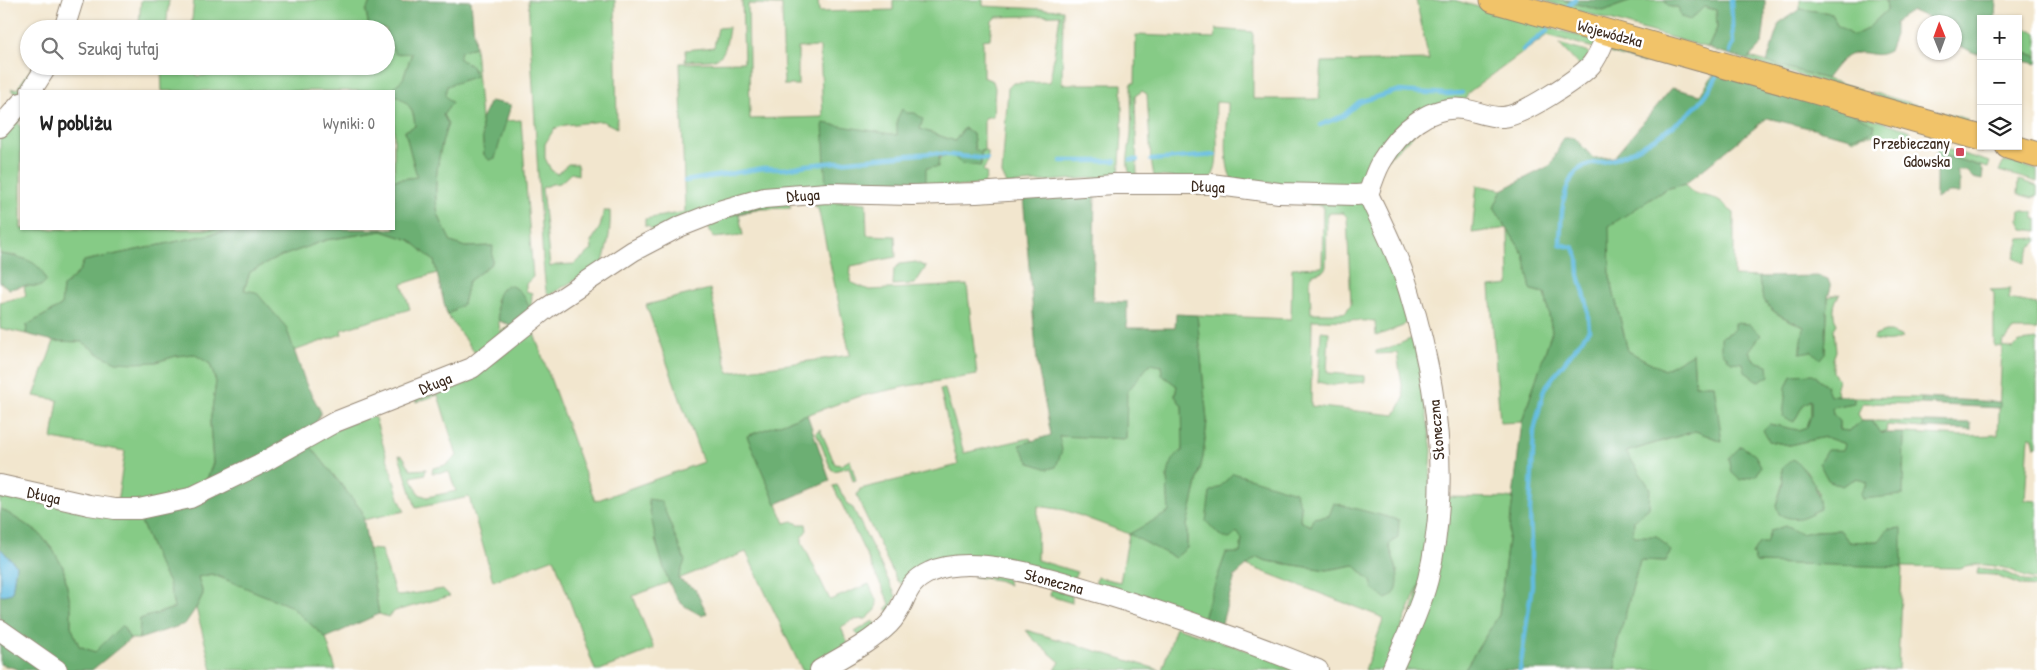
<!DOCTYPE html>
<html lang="pl">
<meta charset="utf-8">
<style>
:root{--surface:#fff;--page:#f6f6f6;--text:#222;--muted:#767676;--line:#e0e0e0}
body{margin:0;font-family:"Patrick Hand",sans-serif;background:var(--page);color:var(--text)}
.controls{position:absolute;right:15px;top:15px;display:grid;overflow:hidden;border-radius:0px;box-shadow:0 1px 4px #0004}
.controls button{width:45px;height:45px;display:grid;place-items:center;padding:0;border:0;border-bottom:1px solid var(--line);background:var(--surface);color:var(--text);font:25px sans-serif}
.compass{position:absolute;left:1917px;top:15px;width:45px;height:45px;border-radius:50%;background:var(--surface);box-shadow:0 1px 4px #0004;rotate:359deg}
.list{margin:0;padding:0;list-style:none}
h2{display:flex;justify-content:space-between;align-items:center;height:65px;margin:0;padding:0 20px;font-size:21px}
h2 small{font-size:16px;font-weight:400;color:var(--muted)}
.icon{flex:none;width:28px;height:28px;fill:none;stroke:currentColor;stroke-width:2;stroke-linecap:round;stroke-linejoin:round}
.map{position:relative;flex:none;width:2037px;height:670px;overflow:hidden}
.search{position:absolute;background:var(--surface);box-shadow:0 1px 4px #0004;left:20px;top:20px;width:375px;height:55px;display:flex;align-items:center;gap:12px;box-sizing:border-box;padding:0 18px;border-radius:28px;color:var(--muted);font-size:19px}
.panel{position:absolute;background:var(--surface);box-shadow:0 1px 4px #0004;left:20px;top:90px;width:375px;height:140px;border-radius:0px}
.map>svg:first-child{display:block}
</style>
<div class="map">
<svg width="2037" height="670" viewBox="0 0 2037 670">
<rect width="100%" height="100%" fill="#fff"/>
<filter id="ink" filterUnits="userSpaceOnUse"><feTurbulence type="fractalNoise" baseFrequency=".02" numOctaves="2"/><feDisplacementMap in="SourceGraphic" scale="10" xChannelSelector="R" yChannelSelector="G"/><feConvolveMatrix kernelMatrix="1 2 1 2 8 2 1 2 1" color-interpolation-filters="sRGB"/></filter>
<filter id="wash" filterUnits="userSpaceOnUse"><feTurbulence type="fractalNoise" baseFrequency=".0096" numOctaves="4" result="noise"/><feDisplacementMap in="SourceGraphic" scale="20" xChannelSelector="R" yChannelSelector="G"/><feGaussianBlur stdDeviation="1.12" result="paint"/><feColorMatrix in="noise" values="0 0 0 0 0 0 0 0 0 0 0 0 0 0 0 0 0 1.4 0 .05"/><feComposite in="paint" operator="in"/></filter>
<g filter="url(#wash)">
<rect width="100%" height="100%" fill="#f2e6ce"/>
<g fill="#86cb86" stroke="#607a52" fill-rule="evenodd">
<polygon points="141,0 169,0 166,29 133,29 133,24 139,23"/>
<polygon points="194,0 371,0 366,11 369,28 371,29 191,29"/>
<path d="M 528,0 L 615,0 L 617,128 L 602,121 L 565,125 L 554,129 L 545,144 L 545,158 L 551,170 L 557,174 L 568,164 L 578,164 L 578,175 L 571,173 L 560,183 L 552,184 L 542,188 L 550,267 L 556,265 L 574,264 L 592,250 L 591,242 L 600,227 L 604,211 L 610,211 C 611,231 608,243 603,263 L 550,295 L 546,291 L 543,262 Z"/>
<path d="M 742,0 L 818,0 L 819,12 L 893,10 L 893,0 L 983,0 L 983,6 L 1063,10 L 1062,84 L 1122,84 L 1122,135 L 1119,176 L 1007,184 L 1002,174 L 1008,88 L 1013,83 L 1050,82 L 1060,15 L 996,17 L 992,21 L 990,39 L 983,40 L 983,77 L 993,81 L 995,88 L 993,116 L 984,118 L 984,150 L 988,153 L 987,164 L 983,170 L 987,174 L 984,185 L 904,190 L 925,175 L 926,168 C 949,149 955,156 981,165 L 981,152 L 982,151 L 975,150 L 973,134 L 964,128 L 955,141 L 919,129 L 897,119 L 898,135 L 826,190 L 656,234 L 648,226 L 645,226 L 645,219 L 685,212 L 680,63 L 744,62 ZM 748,4 L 782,5 L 784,85 L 798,85 L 798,48 L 820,47 L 823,117 L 750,119 Z"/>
<path d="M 1416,0 L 1454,0 L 1597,41 L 1594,48 L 1547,35 L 1469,92 L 1463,104 L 1441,109 L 1369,176 L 1349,189 L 1232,180 C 1222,161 1228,125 1228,103 L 1216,102 C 1214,124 1223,162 1210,180 L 1154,176 L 1151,160 L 1147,94 L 1142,91 L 1135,96 L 1137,176 L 1131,176 C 1124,164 1130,147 1131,134 C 1132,117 1131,100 1131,83 L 1135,83 L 1136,35 L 1215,38 L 1216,29 L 1253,32 L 1253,99 L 1319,99 L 1322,62 L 1429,60 Z"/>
<polygon points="1540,0 1562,0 1603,11 1634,0 1663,0 1670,7 1704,7 1716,10 1717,28 1708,48"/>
<polygon points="1800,0 1886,0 1887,10 1867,29 1853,36 1838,26 1831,13 1800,9"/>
<polygon points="2018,25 2037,33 2037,56 2018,51"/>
<path d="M 729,27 C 724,65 720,59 685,61 L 686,50 L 714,47 L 718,28 Z"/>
<path d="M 386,34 L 412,52 L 403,80 L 395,86 C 406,99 414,109 415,126 L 405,131 L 417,177 L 394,180 L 394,91 L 162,91 L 161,66 L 194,66 L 197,76 L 245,72 L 248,66 L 386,66 Z"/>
<polygon points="1559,44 1590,53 1580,67"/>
<path d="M 475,47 L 484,155 L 489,160 L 495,158 L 505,121 L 521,120 L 533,277 L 526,284 L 526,291 L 532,293 L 531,311 L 478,357 L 447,315 L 463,304 L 468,282 L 492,263 L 492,246 L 465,247 L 451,242 C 447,233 441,223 438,213 C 432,189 439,147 448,124 L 443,115 L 452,103 L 444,95 L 461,51 ZM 496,299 L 531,311 L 500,332 Z"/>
<polygon points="1613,49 1645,58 1644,63 1609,53"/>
<polygon points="1750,57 1861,89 1860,93 1747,60"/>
<polygon points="33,66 38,66 21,91 20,97 11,89 17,89"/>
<polygon points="1871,92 1967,119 1966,123 1872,95"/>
<path d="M 1846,110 L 1909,130 L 1911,133 C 1904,146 1880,135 1868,135 C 1862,135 1858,138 1853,140 L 1851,138 L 1874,131 Z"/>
<polygon points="21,111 21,119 18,123 21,128 21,229 236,229 84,261 79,272 63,287 61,306 27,325 26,334 0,328 0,302 26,296 24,286 41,286 16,256 0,254 0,135"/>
<polygon points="1942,148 1990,162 1988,168 1936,153 1937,150"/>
<polygon points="2004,162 2015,163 2037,170 2037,182 1999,171"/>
<polygon points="2019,180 2037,186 2037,196 2032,198 2018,194"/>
<path d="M 1685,184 C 1693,198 1705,193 1717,200 C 1723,203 1728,209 1734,213 L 1734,276 L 1759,277 C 1762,312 1775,313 1804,327 L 1812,351 L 1825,353 L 1828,297 L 1840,294 C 1833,302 1832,315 1837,324 L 1834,329 L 1836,351 L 1833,359 L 1833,372 L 1838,380 L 1836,386 L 1838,395 L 1830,395 L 1826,385 L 1813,374 L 1794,421 L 1803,405 L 1811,400 L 1811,415 L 1807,427 L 1798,430 L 1769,424 L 1769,441 L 1789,445 L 1825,437 L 1845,444 L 1842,485 L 1857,478 L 1868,483 L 1903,458 L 1904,433 L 1963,436 L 1998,435 L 2002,347 L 1994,346 L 1994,293 L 1990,290 L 2010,289 L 2009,299 L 2037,304 L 2037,330 L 2013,330 L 2006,340 L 2003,340 L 2002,346 L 2013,348 L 2019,342 L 2037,340 L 2037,446 L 2035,447 L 2033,438 L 2029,437 L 2025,500 L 2037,501 L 2037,579 C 2027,579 2020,574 2011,570 C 1997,565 1972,562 1959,568 L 1902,567 L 1898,670 L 1616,670 L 1617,644 L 1640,560 L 1666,561 L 1632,537 L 1634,520 L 1626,452 L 1696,431 L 1721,441 L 1714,385 L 1695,385 L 1693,354 L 1664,370 L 1628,351 L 1610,277 L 1608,226 L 1666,189 ZM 1734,330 L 1749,351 L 1754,361 L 1721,337 ZM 1806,470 L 1819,493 L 1776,505 L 1783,483 ZM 1840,530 L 1849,542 L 1879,541 L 1902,566 L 1756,563 L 1759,544 L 1766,543 L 1815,531 Z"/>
<polygon points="1477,185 1502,190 1494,208 1524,255 1531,290 1545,293 1552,331 1522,422 1500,423 1490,287 1509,285 1508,228 1472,233"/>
<polygon points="817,198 866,203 867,235 895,236 896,257 851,266 850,282 869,290 967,285 977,375 908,386 857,397 747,436 785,523 793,521 798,524 806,524 807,530 802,537 802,542 830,600 869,584 877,602 876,610 866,619 853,620 841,627 849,647 810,670 802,670 746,552 678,579 655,540 670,582 633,596 654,649 600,670 595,670 554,558 493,581 469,497 416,508 399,455 403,456 411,470 426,469 425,474 411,477 419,494 427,497 456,491 449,472 432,473 433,468 446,465 457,456 438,395 416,402 414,395 533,331 595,501 703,462 646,305 710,289 728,373 850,355 818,208 815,208"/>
<polygon points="787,200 791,208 760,209 739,214 743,235 714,238 706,223"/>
<path d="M 1367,201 L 1382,231 L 1408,320 L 1403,326 L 1376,336 L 1375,321 L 1312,320 L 1311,406 L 1395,415 L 1404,398 L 1397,353 L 1376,354 L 1376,351 L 1390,348 L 1415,337 L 1432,450 L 1424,573 L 1384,670 L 1365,670 L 1384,618 L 1246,565 L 1257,557 L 1267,561 L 1327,570 L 1354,565 L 1371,581 L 1398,574 L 1389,545 L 1329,516 L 1313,518 L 1311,526 L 1300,521 L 1301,507 L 1233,474 L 1221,486 L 1210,492 L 1242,539 L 1240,553 L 1202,620 L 1095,585 L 1097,577 L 1120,582 L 1129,534 L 1065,510 L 1038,506 L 1037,560 L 1077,572 L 1073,580 L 984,562 L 904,586 L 897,581 L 862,508 L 857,495 L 860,489 L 958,465 L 940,389 L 945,389 L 964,453 L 1030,438 L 1032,441 L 1019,446 L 1059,435 L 1126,439 L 1126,392 L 1150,364 L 1161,366 L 1163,375 L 1177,386 L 1175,396 L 1182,406 L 1184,440 L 1183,450 L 1167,476 L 1169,512 L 1187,548 L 1187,525 L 1203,457 L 1207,421 L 1197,315 L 1291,319 L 1292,268 L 1322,267 L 1323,205 L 1309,205 L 1312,202 ZM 1327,213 L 1343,213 L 1347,217 L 1351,304 L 1346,312 L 1342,313 L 1311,313 L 1310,278 L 1313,274 L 1323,271 L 1326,267 Z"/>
<polygon points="2020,210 2034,213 2034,219 2037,219 2037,231 2023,229 2019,220"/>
<polygon points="382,231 410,240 434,261 437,273 402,284 410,309 341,330 342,334 294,351 286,327 244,291 250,272 277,258 326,240"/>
<polygon points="2037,238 2037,242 2031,247 2024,263 2014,258 2020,239"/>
<polygon points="916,262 926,267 915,284 893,285 894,269 900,264"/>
<polygon points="1321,331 1329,332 1327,372 1329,373 1365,376 1365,382 1330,385 1318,382"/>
<path d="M 1885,332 L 1891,332 L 1903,337 C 1892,343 1884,342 1873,339 L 1874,336 Z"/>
<polygon points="54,341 83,342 99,354 156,362 176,356 194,354 210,364 216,382 210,423 213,463 206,482 200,489 138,504 117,503 125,451 52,439 58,400 34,396"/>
<polygon points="1854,397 1922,398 1921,404 1863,403 1858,414 1862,421 1849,431 1839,430 1839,420 1833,414 1832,407 1853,403"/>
<polygon points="369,415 375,418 400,501 405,511 363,520 362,511 308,443"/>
<polygon points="1872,421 1924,422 1923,428 1887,425 1886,432 1880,433"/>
<polygon points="820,429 835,464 841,465 850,460 856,480 853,481 849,467 834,471 831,469 816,432"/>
<polygon points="837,485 848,505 853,508 896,596 889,612 886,608 890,604 833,486"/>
<polygon points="0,488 138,514 157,561 169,583 174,608 140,619 139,639 130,639 122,625 95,652 79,646 71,626 71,607 63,567 53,550 39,533 0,508"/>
<polygon points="1444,497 1513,498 1499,615 1464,670 1396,670"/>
<polygon points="368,549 381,550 395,593 399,596 443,589 450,596 395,611 388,617 379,614"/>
<polygon points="1978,568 1995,570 2008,573 2024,581 2037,582 2037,587 2022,586 1994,575 1977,574"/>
<polygon points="972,569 1004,573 1009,585 998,580 974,577"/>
<polygon points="212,574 291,606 326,638 336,670 212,670 196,608 203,594 198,577"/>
<polygon points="1051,589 1072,595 1072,603 1050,596"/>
<polygon points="873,621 879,626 861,638 855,632"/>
<polygon points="1176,627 1306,670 1162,670"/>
<polygon points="1026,630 1160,670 1055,670 1060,662 1032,638"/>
</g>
<g fill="#6caf73" stroke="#546c48">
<path d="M 371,0 L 389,0 L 404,4 L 421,0 L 471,1 L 475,47 L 461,51 L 459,59 L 471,65 L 476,76 L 447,86 L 445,95 L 452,103 L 443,115 L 448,124 C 439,147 432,189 438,213 C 441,223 447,233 451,242 L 465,247 L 493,246 L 492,263 L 468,282 L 463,304 L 447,315 L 434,261 L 410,240 L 382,231 L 326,240 L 277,258 L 250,272 L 244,290 L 256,292 L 286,327 L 306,384 L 321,412 L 308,443 L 362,511 L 379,614 L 326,638 L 290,606 L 212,574 L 198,577 L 203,594 L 196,608 L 185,624 L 139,639 L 140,619 L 174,608 L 169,583 L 157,561 L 138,514 L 206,482 L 213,463 L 210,423 L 216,382 L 210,364 L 194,354 L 176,356 L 156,362 L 135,363 L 116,362 L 99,354 L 83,342 L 54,341 L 26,334 L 27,325 L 61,306 L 63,287 L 79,272 L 84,261 L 236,229 L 394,229 L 394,180 L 417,177 L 405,131 L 415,126 C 414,108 408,103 394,94 L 395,86 L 403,79 L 412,53 L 395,54 L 386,34 L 386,29 L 369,28 L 366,11 Z"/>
<polygon points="1562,0 1634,0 1603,11"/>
<polygon points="1663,0 1765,0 1765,19 1762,44 1747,60 1708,48 1717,28 1716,10 1704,7 1690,20 1681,17 1678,7 1670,7"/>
<path d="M 1886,0 L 1996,0 L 1995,19 L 1981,19 L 1981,53 L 1974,53 L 1955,43 L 1954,22 L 1938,22 L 1912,11 L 1895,22 L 1895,35 L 1889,51 C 1874,59 1871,51 1857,53 C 1843,54 1834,69 1826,79 L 1767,62 L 1779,23 L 1800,9 L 1831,13 L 1838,26 L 1853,36 L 1867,29 L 1887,10 Z"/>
<polygon points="2018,51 2037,56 2037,64 2018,60"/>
<polygon points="1715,72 1846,110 1875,124 1874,131 1851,138 1767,118 1685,184 1666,189 1609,226 1610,277 1628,351 1664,370 1693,353 1695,385 1714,385 1722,441 1695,431 1626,452 1650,488 1649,508 1634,520 1633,536 1657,536 1671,551 1666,561 1640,560 1617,644 1616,670 1464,670 1499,615 1522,422 1552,331 1545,293 1531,290 1524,255 1494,208 1502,190 1551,165 1563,138 1575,138 1593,158 1614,157 1672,88 1700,95"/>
<polygon points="490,101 511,105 495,158 489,160 484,155 481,120"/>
<polygon points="902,109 907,113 915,113 923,119 920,129 955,141 964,128 973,134 975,150 984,151 981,152 981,166 961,164 953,156 939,157 938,167 926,168 926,185 826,190 823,123 897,135 897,119"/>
<polygon points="1936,153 1980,166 1983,171 1982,180 1973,178 1966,171 1957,171 1960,181 1960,193 1948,193 1936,199"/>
<path d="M 1095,192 L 1093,301 L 1127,302 L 1127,328 L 1175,328 L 1176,314 L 1197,315 L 1207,421 L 1203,457 L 1187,525 L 1187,548 L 1175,558 L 1129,534 L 1169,512 C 1168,492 1162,462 1183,450 L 1182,406 L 1175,396 L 1177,386 L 1162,375 L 1161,366 L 1150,364 L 1127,392 L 1126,439 L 1059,436 L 1062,450 L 1056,467 L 1048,469 L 1030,463 L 1019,445 L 1051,435 L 1037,362 L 1023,196 Z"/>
<path d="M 0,254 C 20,257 40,259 46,281 L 41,286 L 24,286 L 9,289 L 0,282 Z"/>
<path d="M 1820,276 L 1828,279 L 1831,287 L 1828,297 L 1825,353 L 1820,359 L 1812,351 L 1800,353 L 1804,327 C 1775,312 1762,312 1759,277 Z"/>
<path d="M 507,285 C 521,287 526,299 531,311 L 511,325 L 499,321 C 497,307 493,294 507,285 Z"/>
<polygon points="1734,323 1750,324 1761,335 1749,351 1754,361 1768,365 1769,376 1759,382 1745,372 1743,363 1731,362 1721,350 1721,337 1734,330"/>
<polygon points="1813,374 1826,385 1830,395 1854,397 1854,403 1832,407 1833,414 1839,420 1839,430 1849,431 1862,421 1872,421 1880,433 1904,433 1903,495 1862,499 1860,494 1867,483 1857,478 1842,486 1828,480 1819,463 1827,450 1843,450 1845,444 1825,437 1789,445 1769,441 1763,430 1769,424 1798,430 1807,427 1811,415 1811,400 1803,405 1794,422 1783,417 1786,387 1791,375"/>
<polygon points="1922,398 2000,402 2000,408 1921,404"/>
<polygon points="807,414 830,481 776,504 747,436"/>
<polygon points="1924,422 1971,423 1971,430 1923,428"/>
<polygon points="1741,446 1755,455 1761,466 1757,475 1740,480 1732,473 1729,458"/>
<path d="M 1793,459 C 1809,472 1819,487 1820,509 C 1804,517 1796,523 1779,514 L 1776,505 L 1783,483 L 1782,468 Z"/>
<path d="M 1233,473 L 1295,492 L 1301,507 L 1300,521 L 1311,526 L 1313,518 L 1329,516 L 1334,503 L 1399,520 L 1398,537 L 1389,545 C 1394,561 1408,591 1386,599 L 1373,589 L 1371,581 L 1354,565 L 1327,570 L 1267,561 L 1257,557 L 1235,576 L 1221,626 L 1202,620 L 1226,553 L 1240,553 L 1242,539 L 1237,532 L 1230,539 L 1219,535 L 1206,521 L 1210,492 L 1221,486 Z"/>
<path d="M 648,499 L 661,501 L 685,561 L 678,579 L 695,589 L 707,613 L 702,616 C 696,612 684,607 679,601 C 662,577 653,528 648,499 Z"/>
<polygon points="0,508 39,533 53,550 63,567 71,607 71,626 79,646 95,652 122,625 130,639 92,670 20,670 0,664 0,596 12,592 16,565 0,548"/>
<polygon points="1785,526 1801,534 1815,531 1840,530 1849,542 1879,541 1888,529 1902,528 1902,567 1756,563 1752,554 1759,543 1766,543 1770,531"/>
</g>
<polygon fill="#62bbdf" stroke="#4e727e" points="0,548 16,565 12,593 0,596"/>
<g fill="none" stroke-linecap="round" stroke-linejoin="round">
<g stroke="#62bbdf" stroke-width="4.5">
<polyline points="1567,7 1575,0"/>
<polyline points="1523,50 1548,30"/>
<polyline points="1730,52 1733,44 1731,0"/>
<polyline points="1320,125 1343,116 1359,102 1397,91 1447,94 1462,93"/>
<polyline points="1131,160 1137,160"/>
<polyline points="1151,160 1215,155"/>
<polyline points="1061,161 1115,161"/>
<polyline points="685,181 764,168 784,169 807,165 931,153 987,159"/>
<path d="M 1520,670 L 1532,585 L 1530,510 L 1534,431 L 1544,389 L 1589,330 L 1587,304 L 1579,275 L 1578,258 L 1574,248 L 1560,244 C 1561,223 1561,190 1575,173 C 1585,161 1604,164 1617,158 C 1644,147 1688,119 1705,96 C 1710,89 1714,81 1719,73"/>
</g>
</g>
</g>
<g filter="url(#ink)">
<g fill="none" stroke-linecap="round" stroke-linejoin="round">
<g stroke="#968876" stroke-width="22">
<g id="minor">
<polyline points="64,29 73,0"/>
<polyline points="31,91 47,66"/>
<polyline points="0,127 21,103"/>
<path d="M 1368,194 C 1383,226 1399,257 1409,291 C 1437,383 1451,485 1428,579 C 1420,610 1405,640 1392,670"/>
<path d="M 1368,194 C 1373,182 1376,169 1383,159 C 1399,132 1429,105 1463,109 C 1476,111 1490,118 1503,117 C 1522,116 1578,79 1591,65 C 1599,56 1603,43 1608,31"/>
<polyline points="0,485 89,505 115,509 139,509 190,498 260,464 335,422 472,368 547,308 633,251 679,227 722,210 764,198 827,193 912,195 976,193 1114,184 1211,184 1279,193 1356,195 1368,194"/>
<polyline points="0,630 57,670"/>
<path d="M 820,670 C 843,656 870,643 889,624 C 908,605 901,585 930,572 C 974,551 1062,582 1107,595 C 1179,617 1249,642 1318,670"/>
</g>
</g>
<g stroke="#968876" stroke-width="27">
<g id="major">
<polyline points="1493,0 1981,138"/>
<polyline points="2008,146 2037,155"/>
</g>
</g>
<use href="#minor" stroke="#fff" stroke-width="20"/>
<use href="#major" stroke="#f1c369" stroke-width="25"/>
</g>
</g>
<rect fill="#d1495b" stroke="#fff" stroke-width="2" x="1955" y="147" width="10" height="10" rx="2.5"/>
<g text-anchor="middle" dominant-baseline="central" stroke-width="5" stroke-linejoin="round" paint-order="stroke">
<g font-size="16" fill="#3b2a1e" stroke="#fff">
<text transform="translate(1610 33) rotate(15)">Wojewódzka</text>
<text transform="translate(1208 186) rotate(3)">Długa</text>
<text transform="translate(803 195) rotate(-4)">Długa</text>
<text transform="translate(435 383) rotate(-22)">Długa</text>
<text transform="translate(1436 430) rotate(-95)">Słoneczna</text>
<text transform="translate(44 495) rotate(13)">Długa</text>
<text transform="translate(1054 581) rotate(15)">Słoneczna</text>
</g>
<g font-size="16" fill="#3b2a1e" stroke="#fff" text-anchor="end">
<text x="1950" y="143">Przebieczany<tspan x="1950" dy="18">Gdowska</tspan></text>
</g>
</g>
</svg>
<div class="controls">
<button>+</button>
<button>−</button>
<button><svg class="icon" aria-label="layers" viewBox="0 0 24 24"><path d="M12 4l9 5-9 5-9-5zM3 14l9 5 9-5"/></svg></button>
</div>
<svg class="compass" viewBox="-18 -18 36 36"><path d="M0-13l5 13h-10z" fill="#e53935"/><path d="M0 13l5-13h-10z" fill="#767676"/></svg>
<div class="search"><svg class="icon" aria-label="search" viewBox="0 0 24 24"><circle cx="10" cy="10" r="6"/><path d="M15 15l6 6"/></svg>Szukaj tutaj</div>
<section class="panel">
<h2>W pobliżu<small>Wyniki: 0</small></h2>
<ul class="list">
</ul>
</section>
</div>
